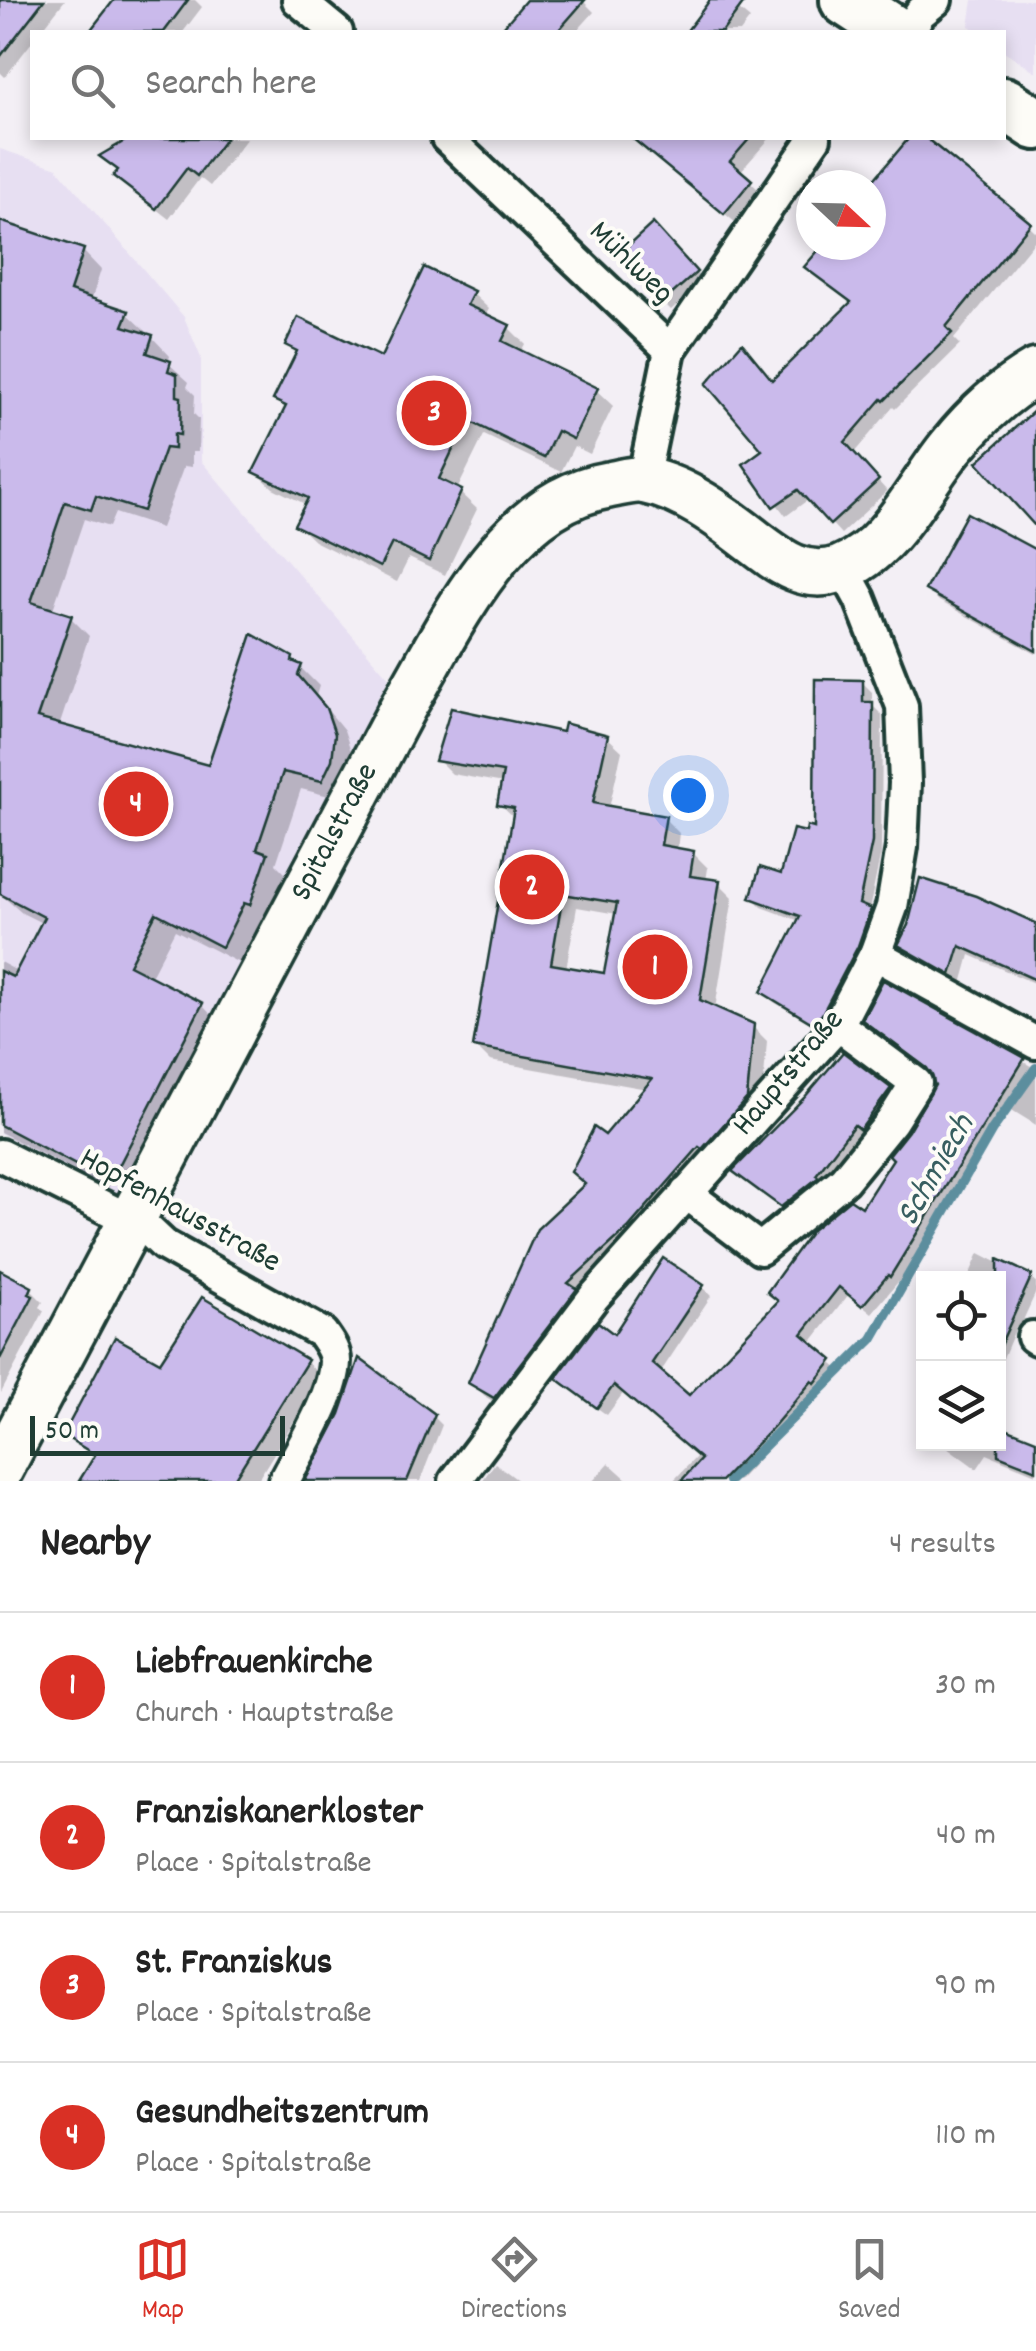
<!DOCTYPE html>
<meta charset="utf-8">
<style>
:root{--surface:#fff;--page:#f2f2f2;--text:#222;--muted:#767676;--line:#e0e0e0;--accent:#d93025}
body{margin:0;font-family:Dekko,sans-serif;background:var(--page);color:var(--text)}
.controls{position:absolute;right:30px;bottom:30px;display:grid;overflow:hidden;border-radius:0px;box-shadow:0 5px 15px #0003}
.controls button{width:90px;height:90px;display:grid;place-items:center;padding:0;border:0;border-bottom:2px solid var(--line);background:var(--surface);color:var(--text);font:50px sans-serif}
.compass{position:absolute;left:796px;top:170px;width:90px;height:90px;border-radius:50%;background:var(--surface);box-shadow:0 5px 15px #0003;rotate:112deg}
.scale{position:absolute;left:30px;bottom:25px;width:255px;box-sizing:border-box;padding-left:10px;border:5px solid #1f3d34;border-top:0;font-size:28px;line-height:35px;white-space:nowrap;color:#1f3d34;-webkit-text-stroke:8px #fdfcf7;paint-order:stroke}
.you{position:absolute;left:688px;top:795px;width:35px;height:35px;margin:-25px;border:8px solid #fff;border-radius:50%;background:#1a73e8;box-shadow:0 0 0 15px #1a73e833}
.badge{display:grid;place-items:center;width:65px;height:65px;border-radius:50%;background:var(--accent);color:#fff;font-size:32px;font-weight:700}
.pin{position:absolute;translate:-50% -50%;border:5px solid #fff;box-shadow:0 2px 10px #0006}
.list{margin:0;padding:0;list-style:none}
h2{display:flex;justify-content:space-between;align-items:center;height:130px;margin:0;padding:0 40px;font-size:42px}
h2 small{font-size:32px;font-weight:400;color:var(--muted)}
.list li{display:grid;grid-template-columns:65px 1fr auto;gap:30px;align-items:center;box-sizing:border-box;height:150px;padding:0 40px;border-top:2px solid var(--line)}
.list b{display:block;font-size:38px;white-space:nowrap}
.list p{margin:0;font-size:32px;white-space:nowrap;color:var(--muted)}
.list em{font-size:32px;font-style:normal;color:var(--muted)}
.icon{flex:none;width:55px;height:55px;fill:none;stroke:currentColor;stroke-width:2;stroke-linecap:round;stroke-linejoin:round}
.map{position:relative;flex:none;width:1036px;height:1481px;overflow:hidden}
.search{position:absolute;background:var(--surface);box-shadow:0 5px 15px #0003;left:30px;right:30px;top:30px;height:110px;display:flex;align-items:center;gap:25px;box-sizing:border-box;padding:0 35px;border-radius:0px;color:var(--muted);font-size:38px}
.sheet{height:730px;background:var(--surface)}
nav{display:flex;justify-content:space-around;align-items:center;box-sizing:border-box;height:140px;border-top:2px solid var(--line);background:var(--surface);font-size:28px;color:var(--muted)}
nav a{display:grid;justify-items:center;gap:5px}
nav .on{color:var(--accent)}
.map>svg:first-child{display:block}
</style>
<div class="map">
<svg width="1036" height="1481" viewBox="0 0 1036 1481">
<rect width="100%" height="100%" fill="#f3eff5"/>
<filter id="ink" filterUnits="userSpaceOnUse"><feTurbulence type="fractalNoise" baseFrequency=".01" numOctaves="2"/><feDisplacementMap in="SourceGraphic" scale="20" xChannelSelector="R" yChannelSelector="G"/><feConvolveMatrix kernelMatrix="1 2 1 2 8 2 1 2 1" color-interpolation-filters="sRGB"/></filter>
<g filter="url(#ink)">
<g fill="#e7dff2">
<polygon points="973,0 1036,0 1036,72 1004,51 1004,32 979,32 969,26"/>
<polygon points="0,149 57,168 184,317 201,358 201,461 389,678 117,1195 0,1133"/>
</g>
<g fill="#0003" fill-rule="evenodd">
<polygon points="0,0 65,0 40,32 32,32 32,42 5,77 0,72"/>
<polygon points="118,0 195,0 202,7 183,32 93,32"/>
<polygon points="529,0 582,0 594,12 576,32 502,32"/>
<polygon points="713,0 727,0 750,19 740,32 689,32"/>
<polygon points="135,138 147,138 153,142 156,138 247,138 210,186 200,178 169,219 128,187 120,171 103,156"/>
<polygon points="633,138 770,138 740,172 761,192 736,223"/>
<polygon points="907,138 922,138 1029,225 1036,232 1036,239 954,339 960,345 895,409 893,407 853,454 887,491 841,534 809,499 786,516 746,464 765,451 773,382 853,303 826,245 871,245 871,187 901,150 899,148"/>
<polygon points="0,224 83,251 101,270 91,301 127,313 146,331 145,335 152,337 170,356 168,363 189,382 187,387 195,395 194,414 199,419 198,452 192,452 192,467 184,466 161,528 115,513 109,527 84,519 52,612 70,617 89,636 59,727 210,768 292,659 319,686 316,696 344,730 352,754 349,780 341,799 301,789 276,864 285,873 269,922 263,920 241,964 175,930 150,978 202,1005 220,1024 132,1193 111,1182 108,1188 0,1132 0,962 19,972 44,924 22,913 0,894"/>
<polygon points="661,234 703,281 671,310 663,302"/>
<polygon points="472,293 489,309 485,316 508,327 525,344 520,353 596,390 613,406 590,454 574,446 561,472 484,435 457,490 477,509 445,575 409,558 397,582 314,541 297,525 307,505 273,488 256,472 287,410 276,399 298,355 288,345 382,360"/>
<polygon points="1036,553 1036,654 939,601 928,590"/>
<polygon points="862,682 872,692 872,705 882,715 881,853 869,910 880,921 825,1032 774,1002 764,992 800,921 762,907 752,897 783,877 808,835 817,831"/>
<path d="M 564,735 L 607,737 L 622,751 L 609,808 L 665,819 L 679,833 L 677,850 L 693,853 L 708,868 L 706,881 L 719,883 L 733,897 L 715,1009 L 752,1026 L 767,1041 L 761,1113 L 510,1411 L 486,1397 L 471,1382 L 587,1185 L 605,1139 L 647,1089 L 490,1061 L 475,1046 L 515,818 L 500,804 L 504,783 L 452,774 L 438,760 ZM 577,907 L 617,914 L 606,976 L 566,969 Z"/>
<polygon points="1036,926 1036,984 970,955 962,984 912,956 901,945"/>
<polygon points="884,983 1036,1069 1036,1125 1010,1109 900,1284 898,1282 872,1313 849,1294 810,1344 841,1371 738,1481 673,1481 698,1455 624,1392 607,1415 568,1387 614,1337 702,1287 711,1296 660,1373 689,1399 862,1211 937,1085"/>
<polygon points="843,1056 897,1098 869,1136 864,1131 823,1184 791,1214 736,1171"/>
<polygon points="979,1253 1036,1282 1036,1292 1019,1329 1016,1327 998,1370 998,1278 968,1278"/>
<polygon points="0,1273 30,1289 43,1302 40,1307 44,1311 1,1393"/>
<polygon points="202,1301 307,1362 321,1377 257,1481 82,1481 96,1459 66,1434 161,1365"/>
<polygon points="433,1416 442,1425 420,1481 308,1481"/>
<polygon points="998,1421 1008,1430 1036,1442 1036,1474 987,1454 977,1469 947,1447 949,1444 998,1444"/>
<polygon points="495,1463 519,1481 482,1481"/>
<polygon points="609,1463 629,1481 593,1481"/>
</g>
<g fill="none" stroke-linecap="round" stroke-linejoin="round">
<polyline stroke="#5c8e9e" stroke-width="10" points="729,1481 872,1339 992,1130 1036,1068"/>
</g>
<g fill="#cabaeb" stroke="#1f3d34" stroke-width="2.5" fill-rule="evenodd">
<polygon points="0,0 44,0 0,57"/>
<polygon points="114,0 188,0 164,32 89,32"/>
<polygon points="526,0 585,0 557,32 499,32"/>
<polygon points="710,0 746,0 722,32 686,32"/>
<polygon points="130,138 226,138 197,176 187,168 156,209 113,176 118,170 99,156"/>
<polygon points="632,138 750,138 730,161 752,180 724,214"/>
<polygon points="909,138 926,138 1031,223 946,327 952,333 884,401 882,399 845,442 879,480 830,525 798,490 773,507 743,464 762,450 706,384 742,343 772,380 851,302 804,267 823,245 871,245 871,183"/>
<polygon points="0,221 84,249 70,291 129,311 123,326 153,335 147,353 171,361 168,371 177,374 177,396 181,397 180,435 174,434 174,449 165,448 143,511 96,496 91,510 65,502 31,602 72,615 37,718 208,765 252,634 293,657 292,661 302,665 298,675 326,708 335,734 332,760 322,781 283,772 257,849 268,853 250,905 244,903 222,947 156,913 129,965 203,1003 113,1177 92,1166 89,1172 0,1125 0,971 13,977 44,917 0,894"/>
<polygon points="653,223 697,272 661,304 618,255"/>
<polygon points="424,267 474,291 467,305 510,325 502,341 598,388 573,439 557,431 544,458 467,420 439,479 462,490 429,561 392,543 380,567 294,525 308,498 253,472 286,406 273,400 297,351 285,345 298,317 381,357"/>
<polygon points="1036,409 1036,527 977,462"/>
<polygon points="967,513 1036,550 1036,651 925,590"/>
<polygon points="815,679 863,680 863,702 873,702 872,842 859,904 871,909 858,946 822,1014 814,1024 761,992 800,916 750,898 760,867 781,874 793,829 806,832 807,826 814,828"/>
<path d="M 451,708 L 562,732 L 564,723 L 608,735 L 593,803 L 666,816 L 661,845 L 694,851 L 690,876 L 720,880 L 700,1000 L 754,1024 L 747,1098 L 702,1149 L 699,1147 L 628,1228 L 568,1283 L 577,1289 L 494,1398 L 468,1383 L 537,1229 L 585,1184 L 571,1172 L 594,1127 L 605,1135 L 652,1079 L 473,1047 L 514,808 L 497,805 L 503,772 L 435,761 ZM 563,894 L 617,903 L 604,973 L 551,964 Z"/>
<polygon points="920,878 976,896 1036,923 1036,980 960,946 951,975 898,945 908,925"/>
<polygon points="883,980 1025,1058 890,1277 888,1275 862,1306 839,1287 802,1334 833,1360 815,1383 812,1381 774,1426 721,1481 681,1481 701,1459 614,1385 597,1408 556,1378 598,1322 614,1334 663,1258 704,1285 652,1363 689,1395 778,1301 767,1292 812,1230 850,1199 862,1207 893,1159 889,1155 908,1131 935,1085 927,1068 862,1020"/>
<polygon points="843,1052 891,1088 860,1130 854,1125 816,1175 819,1177 781,1207 732,1171 804,1098"/>
<polygon points="998,1259 1032,1275 998,1350"/>
<polygon points="0,1270 32,1287 29,1294 33,1296 0,1359"/>
<polygon points="202,1297 308,1360 233,1481 79,1481 95,1455 63,1435 115,1337 160,1362"/>
<polygon points="359,1358 435,1414 407,1481 305,1481 340,1414"/>
<polygon points="998,1425 1036,1440 1036,1470 998,1455"/>
</g>
<g fill="none" stroke-linecap="round" stroke-linejoin="round">
<g stroke="#1f3d34" stroke-width="38">
<g id="street">
<polyline points="298,0 337,32"/>
<polyline points="908,32 920,13 936,0"/>
<polyline points="447,138 670,350"/>
<polyline points="643,480 670,350 815,138"/>
<polyline points="875,954 1036,1043"/>
<path d="M 0,1155 L 146,1228 L 164,1245 L 322,1333 C 328,1342 335,1350 335,1361 C 334,1397 300,1449 284,1481"/>
<polyline points="686,1193 760,1249 844,1180 892,1121 916,1083 838,1025"/>
<polyline points="1033,1337 1036,1339"/>
<polyline points="455,1481 594,1297 838,1025 875,954 892,907 902,847 905,783 902,706 860,599 843,568"/>
</g>
</g>
<g stroke="#1f3d34" stroke-width="52">
<path id="secondary" d="M 0,1469 L 404,705 C 452,624 505,502 608,485 C 620,483 635,478 646,481 C 685,489 721,516 752,540 C 778,560 805,582 840,569 C 891,550 919,486 951,447 C 975,417 1003,391 1036,372"/>
</g>
<g stroke="#1f3d34" stroke-width="58">
<g id="primary">
<polyline points="846,0 895,32"/>
<polyline points="1004,103 1036,124"/>
</g>
</g>
<use href="#street" stroke="#fdfcf7" stroke-width="30"/>
<use href="#secondary" stroke="#fdfcf7" stroke-width="45"/>
<use href="#primary" stroke="#fdfcf7" stroke-width="50"/>
</g>
</g>
<g text-anchor="middle" dominant-baseline="central" stroke-width="8" stroke-linejoin="round" paint-order="stroke">
<g font-size="32" fill="#1f3d34" stroke="#fdfcf7">
<text transform="translate(630 264) rotate(44)">Mühlweg</text>
<text transform="translate(336 833) rotate(-62)">Spitalstraße</text>
<text transform="translate(790 1074) rotate(-50)">Hauptstraße</text>
<text transform="translate(179 1212) rotate(29)">Hopfenhausstraße</text>
</g>
<g font-size="35" font-style="italic" fill="#385f60" stroke="#fdfcf7">
<text transform="translate(937 1171) rotate(-60)">Schmiech</text>
</g>
</g>
</svg>
<div class="controls">
<button><svg class="icon" aria-label="locate" viewBox="0 0 24 24"><circle cx="12" cy="12" r="6"/><path d="M12 2v4M12 18v4M2 12h4M18 12h4"/></svg></button>
<button><svg class="icon" aria-label="layers" viewBox="0 0 24 24"><path d="M12 4l9 5-9 5-9-5zM3 14l9 5 9-5"/></svg></button>
</div>
<svg class="compass" viewBox="-18 -18 36 36"><path d="M0-13l5 13h-10z" fill="#e53935"/><path d="M0 13l5-13h-10z" fill="#767676"/></svg>
<div class="scale">50 m</div>
<div class="you"></div>
<div class="pin badge" style="left:655px;top:967px">1</div>
<div class="pin badge" style="left:532px;top:887px">2</div>
<div class="pin badge" style="left:434px;top:413px">3</div>
<div class="pin badge" style="left:136px;top:804px">4</div>
<div class="search"><svg class="icon" aria-label="search" viewBox="0 0 24 24"><circle cx="10" cy="10" r="6"/><path d="M15 15l6 6"/></svg>Search here</div>
</div>
<section class="sheet">
<h2>Nearby<small>4 results</small></h2>
<ul class="list">
<li><span class="badge">1</span><div><b>Liebfrauenkirche</b><p>Church · Hauptstraße</p></div><em>30 m</em></li>
<li><span class="badge">2</span><div><b>Franziskanerkloster</b><p>Place · Spitalstraße</p></div><em>40 m</em></li>
<li><span class="badge">3</span><div><b>St. Franziskus</b><p>Place · Spitalstraße</p></div><em>90 m</em></li>
<li><span class="badge">4</span><div><b>Gesundheitszentrum</b><p>Place · Spitalstraße</p></div><em>110 m</em></li>
</ul>
</section>
<nav>
<a class="on"><svg class="icon" aria-label="map" viewBox="0 0 24 24"><path d="M3 6l6-2 6 2 6-2v14l-6 2-6-2-6 2zM9 4v14M15 6v14"/></svg>Map</a>
<a><svg class="icon" aria-label="directions" viewBox="0 0 24 24"><path d="M12 3l9 9-9 9-9-9zM9 14v-3h6M13 9l2 2-2 2"/></svg>Directions</a>
<a><svg class="icon" aria-label="saved" viewBox="0 0 24 24"><path d="M7 4h10v16l-5-4-5 4z"/></svg>Saved</a>
</nav>
